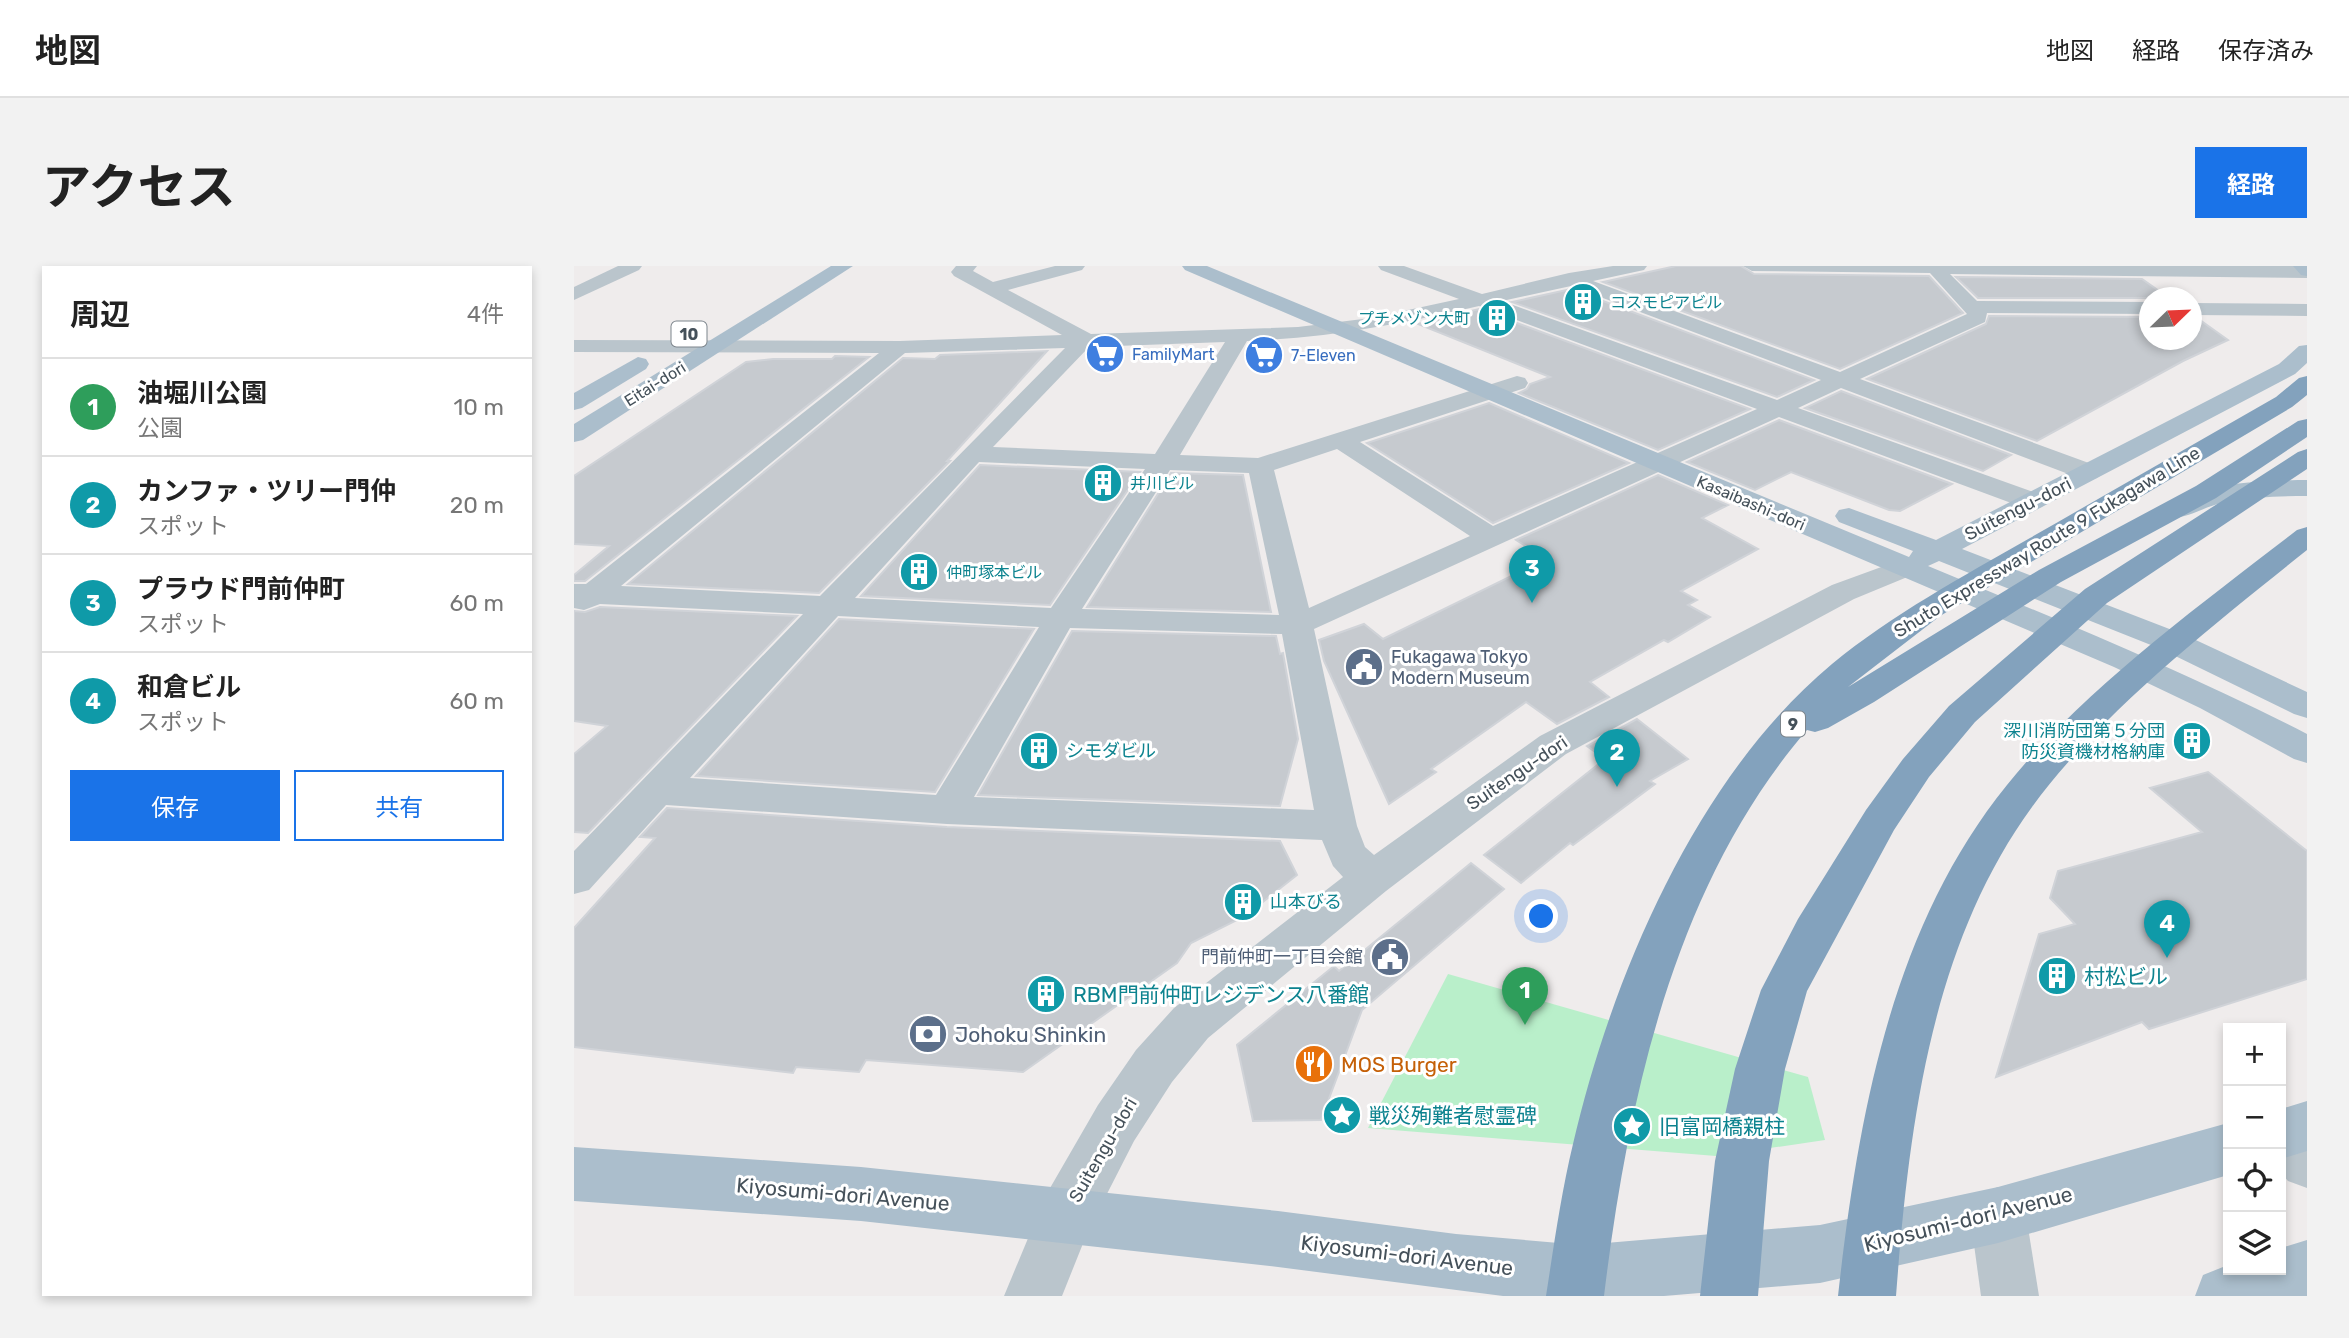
<!DOCTYPE html>
<html lang="ja">
<meta charset="utf-8">
<style>
:root{--surface:#fff;--page:#f2f2f2;--text:#222;--muted:#767676;--line:#e0e0e0;--accent:#1a73e8}
body{margin:0;font-family:Rubik,"Noto Sans JP",sans-serif;background:var(--page);color:var(--text)}
.controls{position:absolute;right:21px;bottom:21px;display:grid;overflow:hidden;border-radius:0px;box-shadow:0 4px 10px #0003}
.controls button{width:63px;height:63px;display:grid;place-items:center;padding:0;border:0;border-bottom:2px solid var(--line);background:var(--surface);color:var(--text);font:35px sans-serif}
.compass{position:absolute;left:1565px;top:21px;width:63px;height:63px;border-radius:50%;background:var(--surface);box-shadow:0 4px 10px #0003;rotate:67deg}
.you{position:absolute;left:968px;top:651px;width:24px;height:24px;margin:-18px;border:5px solid #fff;border-radius:50%;background:#1a73e8;box-shadow:0 0 0 10px #1a73e833}
.badge{display:grid;place-items:center;width:46px;height:46px;border-radius:50%;background:var(--accent);color:#fff;font-size:23px;font-weight:700}
.pin{position:absolute;translate:-50% -58px;filter:drop-shadow(0 2px 4px #0008)}
.pin::after{content:'';position:absolute;top:37px;width:24px;height:21px;background:inherit;clip-path:polygon(0 0,100% 0,50% 100%)}
.list{margin:0;padding:0;list-style:none}
h2{display:flex;justify-content:space-between;align-items:center;height:91px;margin:0;padding:0 28px;font-size:30px}
h2 small{font-size:23px;font-weight:400;color:var(--muted)}
.list li{display:grid;grid-template-columns:46px 1fr auto;gap:21px;align-items:center;box-sizing:border-box;height:98px;padding:0 28px;border-top:2px solid var(--line)}
.list b{display:block;font-size:26px;white-space:nowrap}
.list p{margin:0;font-size:23px;white-space:nowrap;color:var(--muted)}
.list em{font-size:23px;font-style:normal;color:var(--muted)}
.actions{display:flex;gap:14px;padding:21px 28px}
.actions a{flex:1;padding:16px 0;border:2px solid var(--accent);border-radius:0px;text-align:center;font-size:24px;color:var(--accent)}
.actions .main{background:var(--accent);color:#fff}
.icon{flex:none;width:38px;height:38px;fill:none;stroke:currentColor;stroke-width:2;stroke-linecap:round;stroke-linejoin:round}
.map{position:relative;flex:none;width:1733px;height:1030px;overflow:hidden;border-radius:0px}
header{display:flex;align-items:center;gap:42px;box-sizing:border-box;height:98px;padding:0 35px;background:var(--surface);border-bottom:2px solid var(--line)}
header strong{font-size:33px}
nav{display:flex;gap:38px;margin-inline-start:auto;font-size:24px}
.intro{display:flex;align-items:center;justify-content:space-between;box-sizing:border-box;height:168px;padding:0 42px}
h1{margin:0;font-size:49px}
.button{padding:18px 32px;border-radius:0px;background:var(--accent);color:#fff;font-size:24px;font-weight:700}
main{display:flex;gap:42px;padding:0 42px}
aside{flex:1;background:var(--surface);border-radius:0px;box-shadow:0 4px 10px #0003}
.map>svg:first-child{display:block}
</style>
<header>
<strong>地図</strong>
<nav><a>地図</a><a>経路</a><a>保存済み</a></nav>
</header>
<div class="intro"><h1>アクセス</h1><a class="button">経路</a></div>
<main>
<aside>
<h2>周辺<small>4件</small></h2>
<ul class="list">
<li><span class="badge" style="background:#2e9e5b">1</span><div><b>油堀川公園</b><p>公園</p></div><em>10 m</em></li>
<li><span class="badge" style="background:#0f9aa8">2</span><div><b>カンファ・ツリー門仲</b><p>スポット</p></div><em>20 m</em></li>
<li><span class="badge" style="background:#0f9aa8">3</span><div><b>プラウド門前仲町</b><p>スポット</p></div><em>60 m</em></li>
<li><span class="badge" style="background:#0f9aa8">4</span><div><b>和倉ビル</b><p>スポット</p></div><em>60 m</em></li>
</ul>
<div class="actions"><a class="main">保存</a><a>共有</a></div>
</aside>
<div class="map">
<svg width="1733" height="1030" viewBox="0 0 1733 1030">
<rect width="100%" height="100%" fill="#efecec"/>
<polygon fill="#b9efca" points="874,708 1234,811 1251,874 1142,890 794,862"/>
<g fill="#c6cacf" stroke="#d0d3d8" stroke-width="2">
<polygon points="1102,0 1167,0 1180,8 1355,10 1389,47 1266,103 1029,16"/>
<polygon points="1382,11 1568,13 1595,32 1404,32"/>
<polygon points="997,23 1240,114 1203,131 938,36"/>
<polygon points="905,43 1176,143 1084,184 945,127 953,123 956,118 976,111 844,58"/>
<polygon points="1415,50 1576,51 1576,74 1618,74 1618,51 1623,52 1654,74 1609,95 1463,175 1293,113 1412,58"/>
<polygon points="473,85 373,195 376,195 245,327 54,318 329,92 361,93 366,89"/>
<polygon points="261,90 295,91 11,315 0,315 0,309 35,280 0,278 0,210 172,96 199,93 258,93"/>
<polygon points="1267,125 1437,189 1409,205 1231,142"/>
<polygon points="915,137 1055,197 919,257 793,177"/>
<polygon points="1205,154 1378,218 1326,245 1315,244 1217,206 1181,224 1113,196"/>
<polygon points="406,199 566,206 476,339 287,330"/>
<polygon points="597,207 669,209 697,346 513,341"/>
<polygon points="1084,209 1154,239 1128,252 1184,283 1107,325 1123,334 1114,339 1136,351 1094,376 1090,374 1016,416 1035,431 983,458 952,436 857,503 862,506 815,538 750,395 745,374 790,358 809,373 972,293 942,274"/>
<polygon points="26,341 223,350 14,567 0,566 0,488 33,460 0,455 0,345 11,346"/>
<polygon points="265,353 460,363 361,526 122,510"/>
<polygon points="498,365 702,370 706,388 709,387 724,473 706,540 404,529"/>
<polygon points="1063,453 1114,493 1076,515 1081,518 999,579 996,577 947,617 910,589 1031,493 1013,480"/>
<polygon points="1634,506 1733,585 1733,713 1575,763 1568,756 1422,811 1465,668 1501,658 1476,632 1484,605 1628,566 1576,522"/>
<polygon points="93,542 373,561 706,575 723,609 671,650 617,677 603,697 449,806 292,794 285,806 222,801 219,807 0,781 0,662 81,572 66,571"/>
<polygon points="897,597 930,623 788,744 747,854 679,855 663,779 760,700 765,705"/>
</g>
<g fill="none" stroke-linecap="round" stroke-linejoin="round">
<g fill="#bac5cc" fill-rule="evenodd">
<polygon points="44,0 68,0 65,4 0,34 0,21"/>
<path d="M 382,0 L 403,0 L 399,5 L 419,16 L 481,0 L 511,0 L 508,4 L 434,24 L 517,68 L 724,61 L 797,52 L 885,33 L 807,4 L 804,0 L 830,0 L 908,28 L 995,7 L 1039,0 L 1073,0 L 1070,4 L 1019,15 L 1266,106 L 1393,48 L 1356,7 L 1178,5 L 1169,0 L 1733,0 L 1733,12 L 1376,8 L 1403,35 L 1576,36 L 1576,48 L 1413,47 L 1411,56 L 1286,113 L 1523,200 L 1527,206 L 1523,212 L 1514,214 L 1505,212 L 1267,122 L 1224,142 L 1468,229 L 1472,235 L 1468,241 L 1458,243 L 1448,241 L 1205,151 L 740,363 L 783,560 L 791,581 L 800,589 L 966,470 L 1258,319 L 1332,292 L 1343,295 L 1347,301 L 1343,307 L 1280,333 L 992,488 L 812,625 L 634,772 L 598,816 L 560,875 L 514,965 L 488,1030 L 430,1030 L 472,929 L 524,839 L 562,784 L 600,742 L 769,611 L 759,600 L 748,574 L 373,558 L 92,539 L 15,624 L 0,628 L 0,585 L 229,348 L 26,338 L 10,344 L 0,342 L 0,318 L 12,318 L 305,87 L 0,86 L 0,74 L 326,75 L 488,69 L 380,10 L 377,6 ZM 997,20 L 1247,114 L 1203,134 L 928,35 ZM 905,40 L 1183,143 L 919,260 L 786,176 L 951,122 L 954,117 L 951,112 L 943,110 L 684,192 L 606,189 L 673,75 C 755,72 826,58 905,40 ZM 651,76 L 581,188 L 419,181 L 515,81 ZM 491,82 L 246,330 L 47,320 L 331,87 ZM 763,183 L 896,270 L 735,342 L 700,204 ZM 405,196 L 571,203 L 477,342 L 281,332 ZM 596,204 L 675,207 L 705,349 L 508,343 ZM 264,350 L 465,361 L 362,529 L 116,512 ZM 496,362 L 708,368 L 740,544 L 400,531 Z"/>
<polygon points="1618,37 1733,38 1733,50 1618,49"/>
<polygon points="1707,846 1726,853 1733,860 1733,922 1714,915 1707,907"/>
<polygon points="1424,921 1444,929 1452,949 1465,1030 1407,1030 1396,949 1404,929"/>
</g>
<g fill="#abbecc" fill-rule="evenodd">
<polygon points="257,0 279,0 9,174 0,176 0,158"/>
<path d="M 608,0 L 633,0 L 1335,291 L 1339,285 L 1265,256 L 1261,250 L 1265,244 L 1275,242 L 1362,274 L 1705,98 L 1725,80 L 1733,79 L 1733,97 L 1721,108 L 1388,283 L 1611,369 L 1733,426 L 1733,452 L 1720,448 L 1587,383 L 1365,295 L 1354,300 C 1482,353 1610,405 1733,468 L 1733,497 L 1720,493 L 1626,442 L 1540,401 L 611,4 Z"/>
<polygon points="1719,0 1733,0 1733,10 1727,9"/>
<polygon points="64,91 72,93 75,98 72,103 8,142 0,144 0,127"/>
<path d="M 1733,214 L 1733,230 C 1706,230 1678,231 1651,236 C 1630,240 1610,256 1589,251 L 1585,245 C 1604,217 1701,214 1733,214 Z"/>
<polygon points="1733,835 1733,885 1707,893 1707,843"/>
<polygon points="1654,857 1654,909 1424,977 1246,1017 1090,1030 929,1030 704,1001 287,955 0,935 0,881 287,901 704,945 882,968 1008,979 1246,959 1424,921"/>
<polygon points="1733,974 1733,1030 1621,1030 1629,1009 1654,999 1654,1004 1707,1004 1707,982"/>
</g>
<g fill="#83a2bd" fill-rule="evenodd">
<path d="M 1733,110 L 1733,129 L 1718,141 L 1366,350 L 1274,421 L 1465,304 L 1622,220 L 1724,155 L 1733,153 L 1733,171 L 1642,232 L 1487,316 L 1300,436 L 1254,462 L 1241,466 L 1233,464 C 1100,618 1054,833 1030,1030 L 972,1030 C 980,979 987,928 999,878 C 1038,710 1123,510 1258,398 C 1319,348 1388,311 1456,272 C 1538,225 1620,178 1702,131 L 1725,112 Z"/>
<polygon points="1733,183 1733,203 1533,337 1401,456 1355,511 1320,564 1233,725 1211,803 1195,895 1184,1030 1126,1030 1141,895 1161,803 1187,724 1224,653 1292,544 1329,493 1375,440 1511,323 1724,186"/>
<path d="M 1733,261 L 1733,284 C 1641,358 1528,445 1458,541 C 1356,681 1335,862 1322,1030 L 1264,1030 C 1284,852 1317,662 1433,519 C 1510,423 1626,339 1723,264 Z"/>
</g>
</g>
<defs>
<g id="building-disc" transform="scale(2.0125)"><circle r="9.5" fill="#0f9aa8" stroke="#fff"/><path d="M-4-6H4V6H1V3H-1V6H-4ZM-2.5-4.3h1.7v1.8h-1.7ZM.8-4.3h1.7v1.8H.8ZM-2.5-1h1.7V.8h-1.7ZM.8-1h1.7V.8H.8Z" fill="#fff"/></g>
<g id="supermarket-disc" transform="scale(2.0125)"><circle r="9.5" fill="#3f7fe0" stroke="#fff"/><path d="M-6-5.5h2.5l.6 2H6L4.5 2H-2.5L-4.4-4H-6ZM-1.5 3.2a1.3 1.3 0 1 0 .1 0ZM3 3.2a1.3 1.3 0 1 0 .1 0Z" fill="#fff"/></g>
<g id="civic-disc" transform="scale(2.0125)"><circle r="9.5" fill="#5c6f8a" stroke="#fff"/><path d="M-.6-6.5H3V-4.5H.6V-3L4-1V1h2V6H-6V1h2V-1L-.6-3ZM-1.2 2.5V6h2.4V2.5Z" fill="#fff"/></g>
<g id="bank-disc" transform="scale(2.0125)"><circle r="9.5" fill="#5c6f8a" stroke="#fff"/><path d="M-6-4H6V4H-6ZM0-2.3a2.3 2.3 0 1 0 0 4.6a2.3 2.3 0 1 0 0-4.6Z" fill="#fff"/></g>
<g id="restaurant-disc" transform="scale(2.0125)"><circle r="9.5" fill="#e8710a" stroke="#fff"/><path d="M-5-6h1v4h1v-4h1v4h1v-4h1v5L-1.5 .5V6h-2V.5L-5-1ZM5-6V6H3V1.5H1.5Q1.5-4 5-6Z" fill="#fff"/></g>
<g id="sight-disc" transform="scale(2.0125)"><circle r="9.5" fill="#0f9aa8" stroke="#fff"/><path d="M0-6L1.8-2.2L6-1.7L2.9 1.2L3.7 5.4L0 3.3L-3.7 5.4L-2.9 1.2L-6-1.7L-1.8-2.2Z" fill="#fff"/></g>
</defs>
<g fill-rule="evenodd">
<use href="#building-disc" x="1009" y="36"/>
<use href="#building-disc" x="923" y="52"/>
<use href="#supermarket-disc" x="531" y="88"/>
<use href="#supermarket-disc" x="690" y="89"/>
<use href="#building-disc" x="529" y="217"/>
<use href="#building-disc" x="345" y="306"/>
<use href="#civic-disc" x="790" y="401"/>
<use href="#building-disc" x="1618" y="475"/>
<use href="#building-disc" x="465" y="485"/>
<use href="#building-disc" x="669" y="636"/>
<use href="#civic-disc" x="816" y="691"/>
<use href="#building-disc" x="1483" y="710"/>
<use href="#building-disc" x="472" y="728"/>
<use href="#bank-disc" x="354" y="768"/>
<use href="#restaurant-disc" x="740" y="798"/>
<use href="#sight-disc" x="768" y="849"/>
<use href="#sight-disc" x="1058" y="860"/>
</g>
<g text-anchor="middle" dominant-baseline="central" stroke-width="6" stroke-linejoin="round" paint-order="stroke">
<g font-size="16" fill="#0d838f" stroke="#fff" text-anchor="start">
<text x="1036" y="36">コスモピアビル</text>
<text x="896" y="52" text-anchor="end">プチメゾン大町</text>
<text x="556" y="217">井川ビル</text>
<text x="372" y="306">仲町塚本ビル</text>
</g>
<g fill="#fff" stroke="#7d858c" stroke-width="2">
<rect x="97.5" y="55.5" width="35" height="25" rx="5"/>
<rect x="1207" y="445.5" width="24" height="25" rx="5"/>
</g>
<g font-size="16" font-weight="bold" fill="#45515a">
<text x="115" y="68">10</text>
<text x="1219" y="458">9</text>
</g>
<g font-size="16" fill="#366cbe" stroke="#fff" text-anchor="start">
<text x="558" y="88">FamilyMart</text>
<text x="717" y="89">7-Eleven</text>
</g>
<g font-size="16" fill="#45515a" stroke="#fff">
<text transform="translate(81 118) rotate(-32)">Eitai-dori</text>
<text transform="translate(1177 237) rotate(23)">Kasaibashi-dori</text>
</g>
<g font-size="18" fill="#45515a" stroke="#fff">
<text transform="translate(1444 243) rotate(-27)">Suitengu-dori</text>
<text transform="translate(1473 276) rotate(-31)">Shuto Expressway Route 9 Fukagawa Line</text>
<text transform="translate(943 507) rotate(-34)">Suitengu-dori</text>
<text transform="translate(529 884) rotate(-60)">Suitengu-dori</text>
</g>
<g font-size="18" fill="#4e5e75" stroke="#fff" text-anchor="start">
<text x="817" y="391">Fukagawa Tokyo<tspan x="817" dy="21">Modern Museum</tspan></text>
<text x="789" y="691" text-anchor="end">門前仲町一丁目会館</text>
</g>
<g font-size="18" fill="#0d838f" stroke="#fff" text-anchor="start">
<text x="1591" y="465" text-anchor="end">深川消防団第５分団<tspan x="1591" dy="21">防災資機材格納庫</tspan></text>
<text x="492" y="485">シモダビル</text>
<text x="696" y="636">山本びる</text>
</g>
<g font-size="21" fill="#0d838f" stroke="#fff" text-anchor="start">
<text x="1510" y="710">村松ビル</text>
<text x="499" y="728">RBM門前仲町レジデンス八番館</text>
<text x="795" y="849">戦災殉難者慰霊碑</text>
<text x="1085" y="860">旧富岡橋親柱</text>
</g>
<g font-size="21" fill="#4e5e75" stroke="#fff" text-anchor="start">
<text x="381" y="768">Johoku Shinkin</text>
</g>
<g font-size="21" fill="#c56008" stroke="#fff" text-anchor="start">
<text x="767" y="798">MOS Burger</text>
</g>
<g font-size="21" fill="#45515a" stroke="#fff">
<text transform="translate(269 928) rotate(5)">Kiyosumi-dori Avenue</text>
<text transform="translate(1394 953) rotate(-14)">Kiyosumi-dori Avenue</text>
<text transform="translate(833 989) rotate(7)">Kiyosumi-dori Avenue</text>
</g>
</g>
</svg>
<div class="controls">
<button>+</button>
<button>−</button>
<button><svg class="icon" aria-label="locate" viewBox="0 0 24 24"><circle cx="12" cy="12" r="6"/><path d="M12 2v4M12 18v4M2 12h4M18 12h4"/></svg></button>
<button><svg class="icon" aria-label="layers" viewBox="0 0 24 24"><path d="M12 4l9 5-9 5-9-5zM3 14l9 5 9-5"/></svg></button>
</div>
<svg class="compass" viewBox="-18 -18 36 36"><path d="M0-13l5 13h-10z" fill="#e53935"/><path d="M0 13l5-13h-10z" fill="#767676"/></svg>
<div class="you"></div>
<div class="pin badge" style="left:951px;top:759px;background:#2e9e5b">1</div>
<div class="pin badge" style="left:1043px;top:521px;background:#0f9aa8">2</div>
<div class="pin badge" style="left:958px;top:337px;background:#0f9aa8">3</div>
<div class="pin badge" style="left:1593px;top:692px;background:#0f9aa8">4</div>
</div>
</main>
